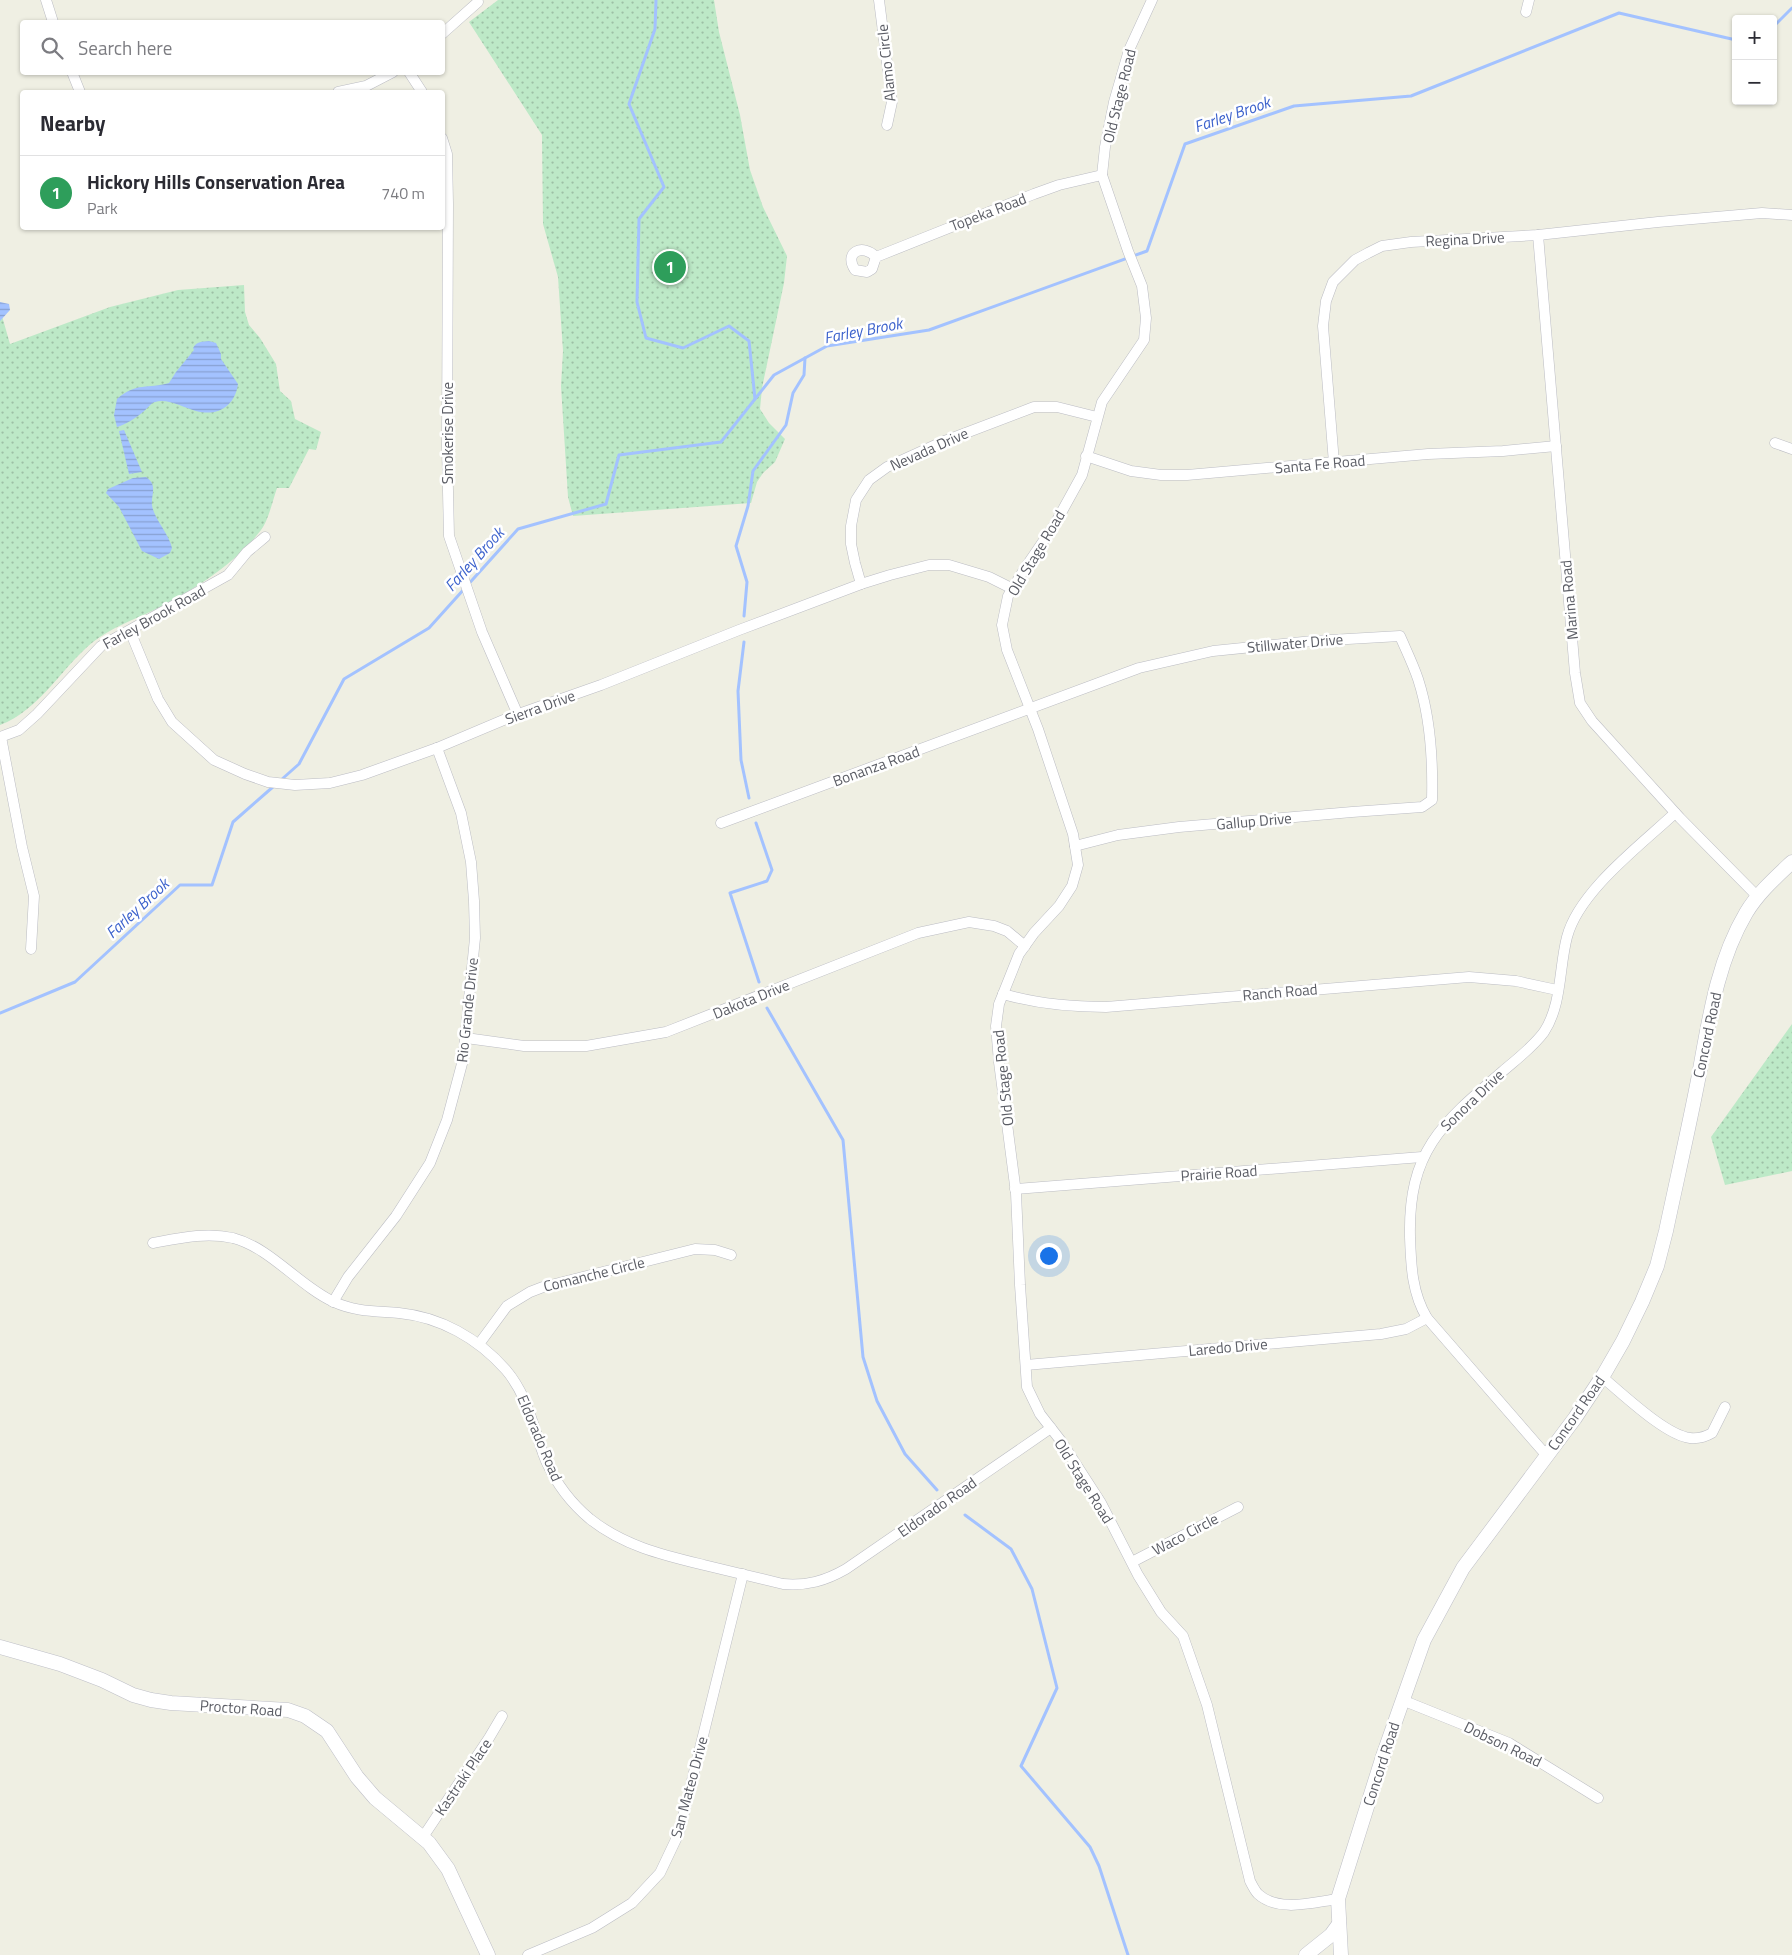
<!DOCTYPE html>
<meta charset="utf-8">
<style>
:root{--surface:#fff;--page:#f7f7f7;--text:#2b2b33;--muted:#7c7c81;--line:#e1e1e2;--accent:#0f766e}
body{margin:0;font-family:"Titillium Web",sans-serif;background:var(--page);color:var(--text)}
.controls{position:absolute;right:15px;top:15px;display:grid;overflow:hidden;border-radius:5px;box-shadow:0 1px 4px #0004}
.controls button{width:45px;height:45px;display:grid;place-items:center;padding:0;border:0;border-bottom:1px solid var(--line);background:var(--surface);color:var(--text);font:25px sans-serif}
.you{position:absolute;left:1048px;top:1255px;width:18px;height:18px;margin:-12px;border:4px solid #fff;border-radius:50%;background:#1a73e8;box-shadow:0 0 0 8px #1a73e833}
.badge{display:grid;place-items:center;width:32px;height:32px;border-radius:50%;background:var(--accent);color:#fff;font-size:16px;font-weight:700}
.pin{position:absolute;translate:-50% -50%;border:2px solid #fff;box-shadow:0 1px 5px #0006}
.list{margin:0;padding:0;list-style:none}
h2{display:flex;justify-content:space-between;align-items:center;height:65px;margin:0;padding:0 20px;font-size:21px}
h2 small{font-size:16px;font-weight:400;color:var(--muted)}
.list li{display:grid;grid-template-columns:32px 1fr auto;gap:15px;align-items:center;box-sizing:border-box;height:75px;padding:0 20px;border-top:1px solid var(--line)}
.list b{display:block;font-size:19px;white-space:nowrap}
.list p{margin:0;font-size:16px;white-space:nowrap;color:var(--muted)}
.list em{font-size:16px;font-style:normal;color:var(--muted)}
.icon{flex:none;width:28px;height:28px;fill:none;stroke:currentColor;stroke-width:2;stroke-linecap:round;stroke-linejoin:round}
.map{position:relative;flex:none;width:1792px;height:1955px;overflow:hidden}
.search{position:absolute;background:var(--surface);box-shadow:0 1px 4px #0004;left:20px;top:20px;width:425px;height:55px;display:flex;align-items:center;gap:12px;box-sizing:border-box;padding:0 18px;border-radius:5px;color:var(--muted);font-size:19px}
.panel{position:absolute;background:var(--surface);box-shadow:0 1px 4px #0004;left:20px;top:90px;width:425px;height:140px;border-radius:5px}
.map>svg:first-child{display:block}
</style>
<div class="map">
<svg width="1792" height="1955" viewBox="0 0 1792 1955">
<defs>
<pattern id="grass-dots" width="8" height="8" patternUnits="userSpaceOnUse" patternTransform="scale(1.25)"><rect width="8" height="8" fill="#bde9c7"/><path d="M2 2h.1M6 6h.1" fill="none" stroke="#9dc0a5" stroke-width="1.8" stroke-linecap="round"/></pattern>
<pattern id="water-rules" width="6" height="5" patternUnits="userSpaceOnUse" patternTransform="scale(1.25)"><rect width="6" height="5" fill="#a3c2ff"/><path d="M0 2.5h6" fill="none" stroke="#88a1d2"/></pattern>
</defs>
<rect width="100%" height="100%" fill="#efefe3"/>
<g fill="url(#grass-dots)">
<polygon points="498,0 714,0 719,32 740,115 750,170 763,207 787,256 784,283 762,388 760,409 769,423 785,439 775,462 763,473 757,482 751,503 573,516 568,497 561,386 563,351 558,277 543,224 542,135 469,22"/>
<path d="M 244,285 L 245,312 L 249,325 L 260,338 L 276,364 L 280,391 L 291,401 L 295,419 L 321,432 L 316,450 L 309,449 L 289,488 L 277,488 C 273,500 268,521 261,530 C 234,565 192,591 154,610 C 133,620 111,628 93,642 C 61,668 40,710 0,725 L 0,309 L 10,344 L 110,307 L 178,290 Z"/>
<polygon points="1792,1024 1792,1171 1725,1185 1711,1137"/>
</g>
<g fill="url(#water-rules)">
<polygon points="0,302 9,304 10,310 0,321"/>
<path d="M 209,341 L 216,343 L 221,354 L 221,359 L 238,384 C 235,406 218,417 196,411 C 184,408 168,398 155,402 C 151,403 147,409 143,412 C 137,417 125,425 117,427 L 114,415 L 117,399 C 136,382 148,389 169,383 L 176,372 L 194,350 L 193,348 C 197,341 202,342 209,341 Z"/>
<polygon points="124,430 142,472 129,474 119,431"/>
<path d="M 146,477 C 158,485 151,494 152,505 C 153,517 169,534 172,548 L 170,553 L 159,559 L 142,551 L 119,507 L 106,493 L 108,489 L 133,478 Z"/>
</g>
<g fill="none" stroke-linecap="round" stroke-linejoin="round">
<g stroke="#a3c2ff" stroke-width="3">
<polyline points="656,0 655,29 629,104 664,187 639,219 637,302 646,338 683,348 729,326 749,341 755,399"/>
<polyline points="1773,27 1792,8"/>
<polyline points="744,616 747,582 736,546 748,506 753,471 786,425 793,393 804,375 805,358"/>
<polyline points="744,642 738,691 741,760 749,798"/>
<polyline points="281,780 299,764 344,679 429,628 518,529 606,504 619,455 721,442 774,375 827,346 929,330 1147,251 1185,144 1294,106 1411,96 1619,13 1736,40"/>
<polyline points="756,823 772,870 767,881 730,893 759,982"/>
<polyline points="767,1008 843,1140 863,1357 877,1401 905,1454 937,1490"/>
<polyline points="0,1013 75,982 180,885 212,885 233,822 274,786"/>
<polyline points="965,1515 1011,1549 1032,1589 1057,1688 1021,1766 1090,1847 1099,1866 1128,1955"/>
</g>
<g stroke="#bbbcc3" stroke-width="11">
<g id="street">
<polyline points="46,0 53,22"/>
<polyline points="879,0 892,102 887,125"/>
<path d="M 1152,0 L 1129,50 L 1114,102 L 1105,147 L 1102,175 L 1128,251 L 1142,286 L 1146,318 L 1144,340 L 1102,402 L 1082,475 L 1055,524 L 1025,568 L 1008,596 L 1002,625 L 1007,650 L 1038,729 L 1073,834 L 1078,865 L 1072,886 L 1059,906 L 1034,933 L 1019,954 L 999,1004 L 996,1026 L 999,1062 L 1016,1193 L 1020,1285 L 1027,1387 L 1040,1414 L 1061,1441 L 1101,1503 L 1138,1575 L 1161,1612 L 1183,1636 L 1207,1705 L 1250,1881 C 1252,1885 1255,1891 1258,1894 C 1279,1913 1314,1902 1338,1899"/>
<polyline points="1526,12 1529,0"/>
<polyline points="442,34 478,2"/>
<polyline points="72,72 80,92"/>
<polyline points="409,72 422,92"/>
<polyline points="338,92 366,86 393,72"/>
<polyline points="442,138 447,154 448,204 447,446 449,536 482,632 518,715"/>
<polyline points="1538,235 1575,673 1580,703 1592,721 1680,818 1757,896"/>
<path d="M 876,257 L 872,269 L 867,272 L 855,270 C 843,252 863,243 876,257 L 1034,194 L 1059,185 L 1102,175"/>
<polyline points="1775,443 1792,449"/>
<polyline points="1086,456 1131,471 1161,475 1187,475 1428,454 1503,451 1556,446"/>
<polyline points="1334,463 1323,326 1326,301 1333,282 1355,260 1368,253 1382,246 1411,242 1538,235 1658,222 1762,213 1792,215"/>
<polyline points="861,584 855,563 851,544 851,526 856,500 869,480 887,467 942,442 1034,407 1057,407 1097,417"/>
<polyline points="130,631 158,699 172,722 214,760 245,774 268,782 295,785 330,783 362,775 437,748 513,716 601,685 739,630 861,584 890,575 929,565 949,565 989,577 1013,589"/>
<polyline points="0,737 19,730 37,714 101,646 228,575 247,552 265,537"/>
<polyline points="1,737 22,847 34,896 31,949"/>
<path d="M 721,823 L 1139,668 L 1213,651 L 1313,641 L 1400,636 C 1406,650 1413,664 1418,679 C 1430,716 1433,762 1432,800 L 1422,807 L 1352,812 L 1179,827 L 1118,835 L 1075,846"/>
<path d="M 1003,994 C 1037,1004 1070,1007 1106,1007 L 1469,977 L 1516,981 L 1557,990"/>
<polyline points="466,1038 524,1046 586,1046 666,1032 918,933 969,922 994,926 1007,931 1025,946"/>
<polyline points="1015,1189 1422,1157"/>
<path d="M 153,1243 C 180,1238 206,1232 233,1238 C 271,1248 299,1286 334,1302 C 356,1312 376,1311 399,1313 C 440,1317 478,1338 506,1370 C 529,1397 533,1429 546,1461 C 556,1483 572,1504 590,1519 C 624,1546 663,1555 704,1565 C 730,1571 757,1578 783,1584 C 807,1586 825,1581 846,1569 L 1051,1428"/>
<polyline points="333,1302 348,1277 396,1216 430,1163 447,1120 463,1060 475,938 474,901 471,862 461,813 437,748"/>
<polyline points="479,1344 507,1306 530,1292 543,1287 695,1249 715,1250 731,1255"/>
<polyline points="1026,1365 1381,1334 1406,1329 1427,1318"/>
<path d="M 1602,1377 C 1623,1394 1665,1435 1690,1438 C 1699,1439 1705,1437 1712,1433 L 1725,1407"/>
<path d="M 1547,1456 L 1427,1318 C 1412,1293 1411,1266 1410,1237 C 1408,1151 1442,1123 1503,1071 C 1517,1059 1533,1047 1544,1032 C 1562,1005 1559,967 1567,937 C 1579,891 1641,845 1675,813"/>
<polyline points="1132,1562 1238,1507"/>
<polyline points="1402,1700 1509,1743 1598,1798"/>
<polyline points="423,1837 489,1738 502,1716"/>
<polyline points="528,1955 592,1928 632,1903 660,1873 679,1833 743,1574"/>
</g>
</g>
<g stroke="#bebfc7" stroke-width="15">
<g id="secondary">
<polyline points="0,1647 60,1664 102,1680 133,1695 151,1700 171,1703 288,1710 305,1716 327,1731 357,1777 375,1798 429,1843 448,1869 488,1955"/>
<polyline points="1306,1955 1331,1935 1339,1924"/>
<path d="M 1341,1955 L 1338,1899 L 1383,1756 L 1424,1640 L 1463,1568 L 1575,1418 L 1604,1374 L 1623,1341 L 1642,1302 L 1657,1266 L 1666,1231 C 1677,1179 1689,1127 1699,1075 C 1709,1020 1717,962 1746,913 C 1758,893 1775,878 1792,862"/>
</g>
</g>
<use href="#street" stroke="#fff" stroke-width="10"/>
<use href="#secondary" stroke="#fff" stroke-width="14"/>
</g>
<g text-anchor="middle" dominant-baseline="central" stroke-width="5" stroke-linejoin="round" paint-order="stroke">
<g font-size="15" fill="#5b5d65" stroke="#fff">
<text transform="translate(886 63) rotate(-96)">Alamo Circle</text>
<text transform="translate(1119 96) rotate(-76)">Old Stage Road</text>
<text transform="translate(988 212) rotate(-21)">Topeka Road</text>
<text transform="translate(1465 239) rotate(-3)">Regina Drive</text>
<text transform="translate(447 433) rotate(-90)">Smokerise Drive</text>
<text transform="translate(929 449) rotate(-24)">Nevada Drive</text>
<text transform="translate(1320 464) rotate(-5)">Santa Fe Road</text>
<text transform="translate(1036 553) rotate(-59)">Old Stage Road</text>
<text transform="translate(1569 600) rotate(-95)">Marina Road</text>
<text transform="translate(154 617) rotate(-29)">Farley Brook Road</text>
<text transform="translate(1295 643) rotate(-5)">Stillwater Drive</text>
<text transform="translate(540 707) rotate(-20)">Sierra Drive</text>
<text transform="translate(876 766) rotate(-20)">Bonanza Road</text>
<text transform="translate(1254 821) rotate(-5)">Gallup Drive</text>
<text transform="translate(1280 992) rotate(-5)">Ranch Road</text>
<text transform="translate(751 999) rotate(-22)">Dakota Drive</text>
<text transform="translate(467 1010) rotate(-84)">Rio Grande Drive</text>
<text transform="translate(1707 1035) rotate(-78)">Concord Road</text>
<text transform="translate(1003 1078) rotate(-96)">Old Stage Road</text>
<text transform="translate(1472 1100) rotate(-44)">Sonora Drive</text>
<text transform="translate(1219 1173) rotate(-4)">Prairie Road</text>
<text transform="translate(594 1274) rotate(-14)">Comanche Circle</text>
<text transform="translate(1228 1347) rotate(-5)">Laredo Drive</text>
<text transform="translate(1576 1413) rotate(-55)">Concord Road</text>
<text transform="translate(540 1438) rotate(67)">Eldorado Road</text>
<text transform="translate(1084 1481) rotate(58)">Old Stage Road</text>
<text transform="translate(937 1507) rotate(-35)">Eldorado Road</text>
<text transform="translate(1185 1534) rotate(-28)">Waco Circle</text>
<text transform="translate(241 1708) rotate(4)">Proctor Road</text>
<text transform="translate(1503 1744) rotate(26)">Dobson Road</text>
<text transform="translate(1381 1764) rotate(-72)">Concord Road</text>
<text transform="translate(463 1777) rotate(-56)">Kastraki Place</text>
<text transform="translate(689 1787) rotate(-75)">San Mateo Drive</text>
</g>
<g font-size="16" font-style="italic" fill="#3c62cc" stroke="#fff">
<text transform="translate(1232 114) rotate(-19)">Farley Brook</text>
<text transform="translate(863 330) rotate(-11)">Farley Brook</text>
<text transform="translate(474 559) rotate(-48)">Farley Brook</text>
<text transform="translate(137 908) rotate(-43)">Farley Brook</text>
</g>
</g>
</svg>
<div class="controls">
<button>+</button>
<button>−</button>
</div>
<div class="you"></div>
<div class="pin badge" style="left:670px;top:267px;background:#2e9e5b">1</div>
<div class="search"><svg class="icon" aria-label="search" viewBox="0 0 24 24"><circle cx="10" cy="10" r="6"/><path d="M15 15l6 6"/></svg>Search here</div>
<section class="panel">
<h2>Nearby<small></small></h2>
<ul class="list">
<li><span class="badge" style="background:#2e9e5b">1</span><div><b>Hickory Hills Conservation Area</b><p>Park</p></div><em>740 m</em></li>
</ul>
</section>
</div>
